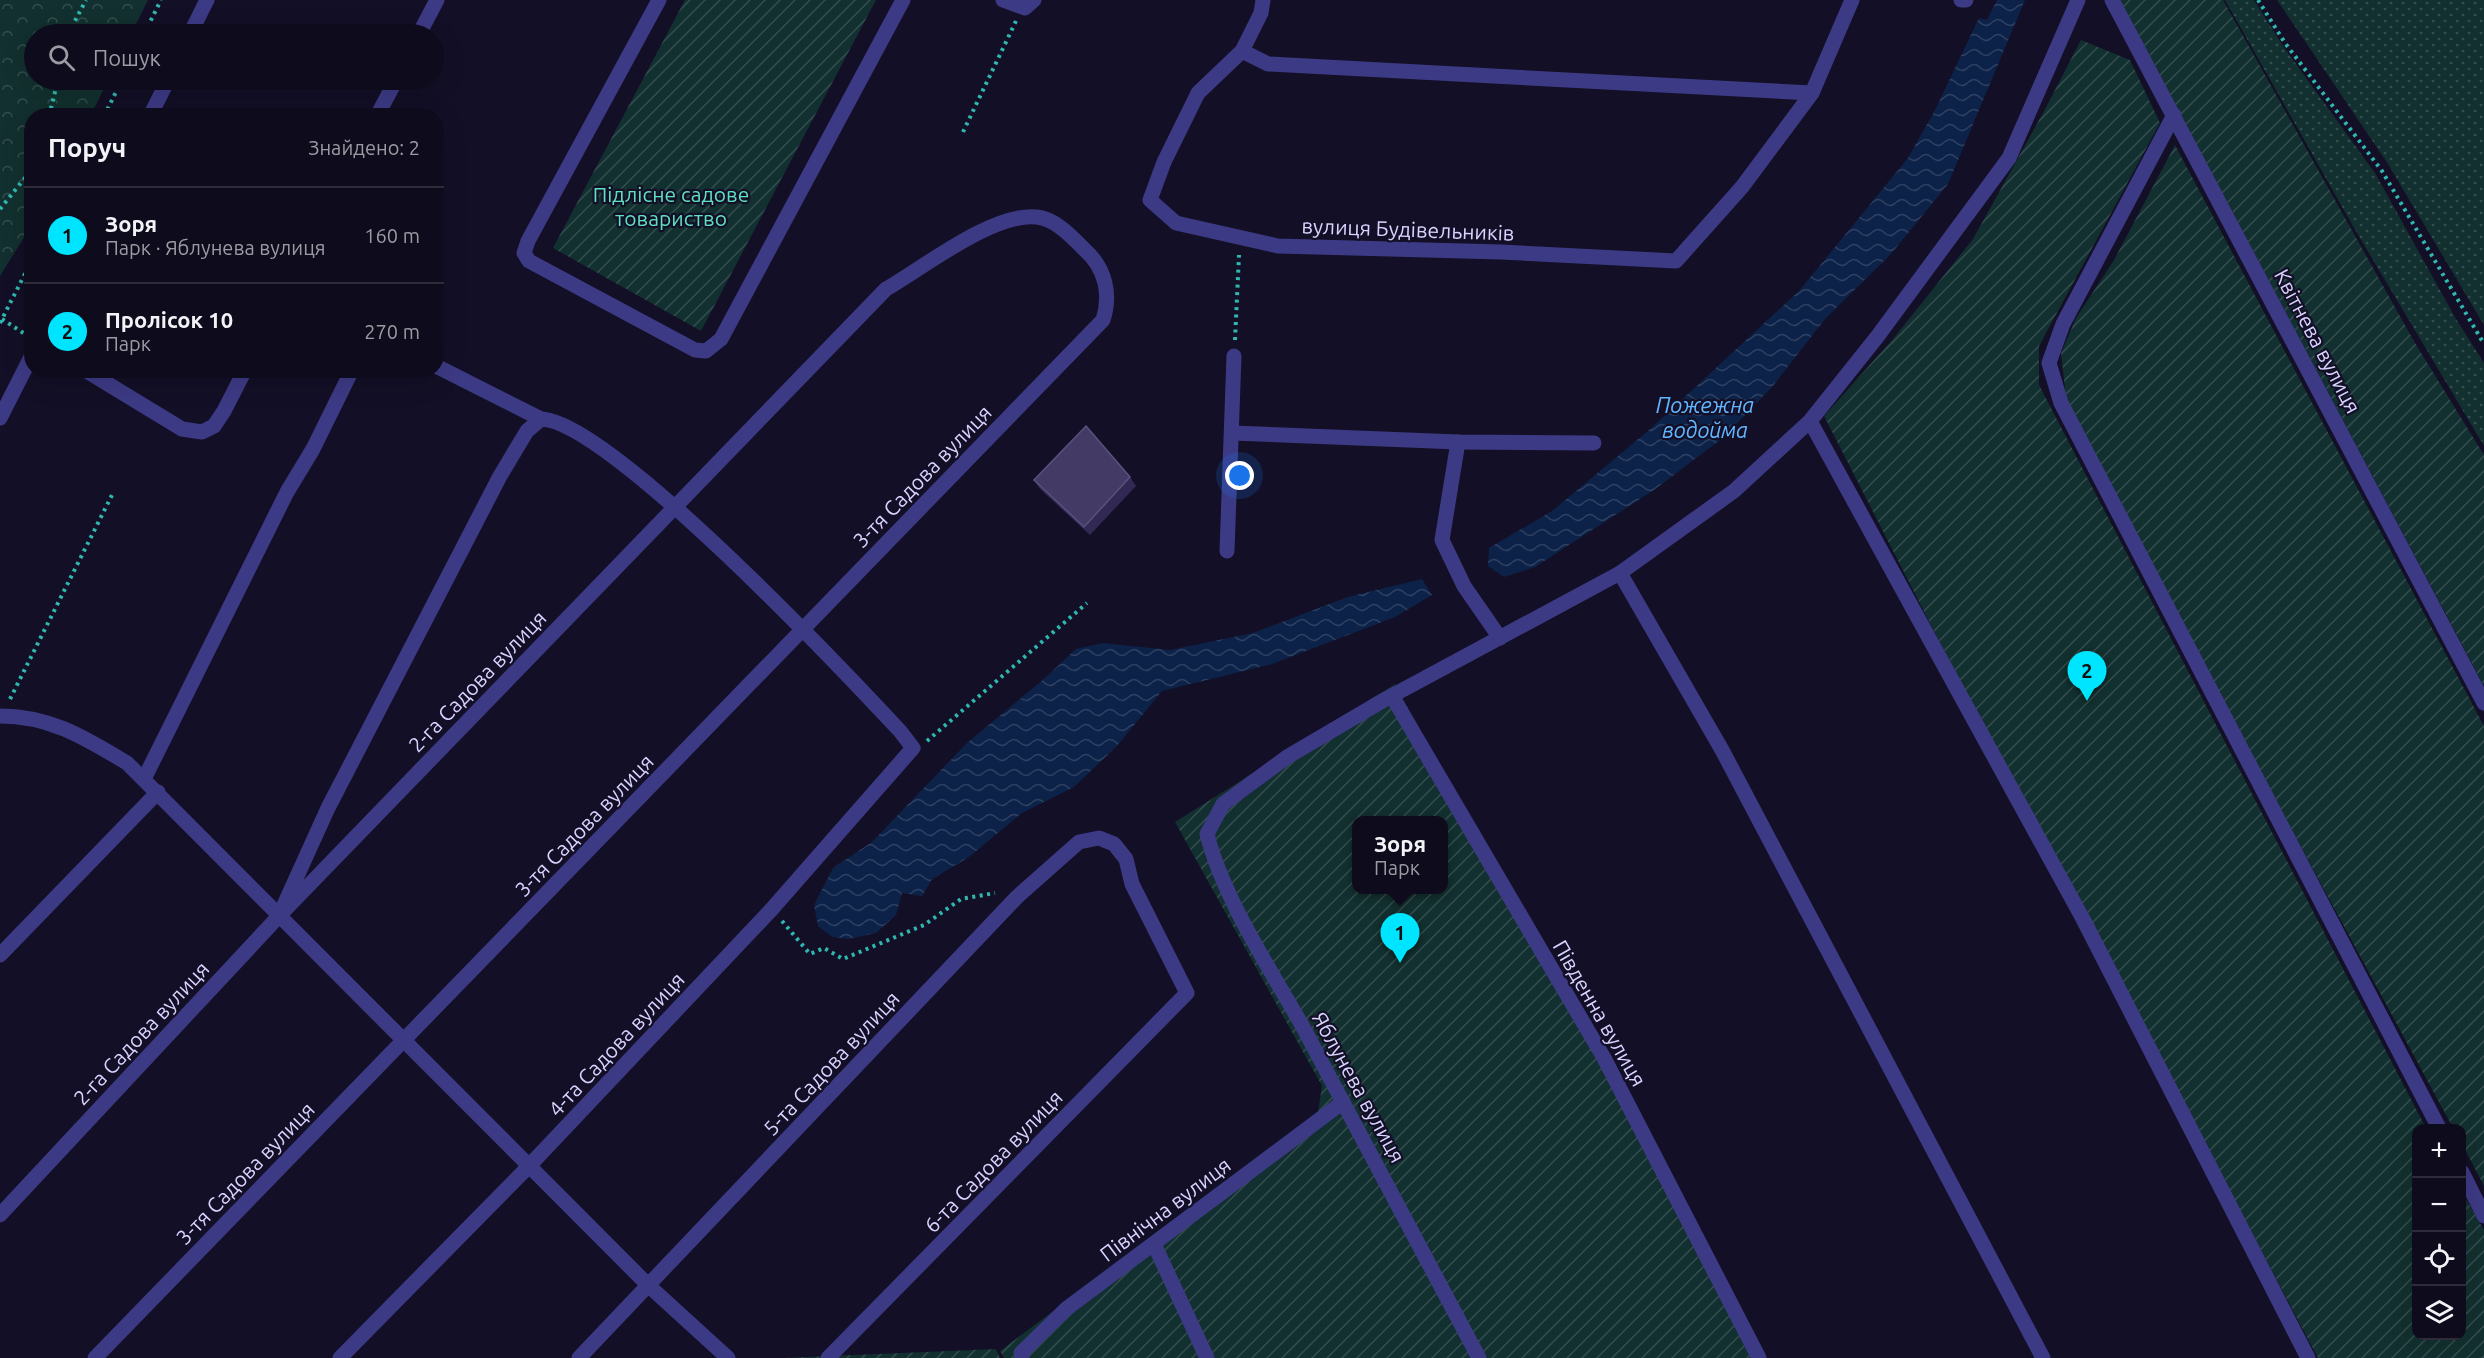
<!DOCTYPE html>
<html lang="uk">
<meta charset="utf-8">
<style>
:root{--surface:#0e0b1c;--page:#171425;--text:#f1f3f6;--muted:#9b9ba3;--line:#2e2b3b;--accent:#00e5ff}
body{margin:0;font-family:Ubuntu,sans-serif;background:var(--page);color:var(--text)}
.controls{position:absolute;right:18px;bottom:18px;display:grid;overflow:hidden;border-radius:12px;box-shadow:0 6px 24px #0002}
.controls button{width:54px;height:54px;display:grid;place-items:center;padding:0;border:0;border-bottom:2px solid var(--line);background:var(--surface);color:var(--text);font:30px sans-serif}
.you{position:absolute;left:1240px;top:476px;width:21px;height:21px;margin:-15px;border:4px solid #fff;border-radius:50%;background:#1a73e8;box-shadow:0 0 0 9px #1a73e833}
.badge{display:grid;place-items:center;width:39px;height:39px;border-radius:50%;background:var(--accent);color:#111;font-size:20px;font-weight:700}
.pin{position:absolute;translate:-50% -50px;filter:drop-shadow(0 2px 3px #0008)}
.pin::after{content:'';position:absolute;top:32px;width:21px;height:18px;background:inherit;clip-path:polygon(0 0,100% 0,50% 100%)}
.popup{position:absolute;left:1352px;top:816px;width:96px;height:78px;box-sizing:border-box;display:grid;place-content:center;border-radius:12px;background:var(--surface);filter:drop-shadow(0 2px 4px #0005);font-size:20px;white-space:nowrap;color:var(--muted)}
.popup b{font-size:22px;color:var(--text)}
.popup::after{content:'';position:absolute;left:50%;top:100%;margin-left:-12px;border:12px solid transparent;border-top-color:var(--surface)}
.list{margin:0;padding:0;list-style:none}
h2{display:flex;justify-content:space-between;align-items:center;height:78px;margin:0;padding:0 24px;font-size:26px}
h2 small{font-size:20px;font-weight:400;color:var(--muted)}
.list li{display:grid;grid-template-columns:39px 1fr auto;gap:18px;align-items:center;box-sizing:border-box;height:96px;padding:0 24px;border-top:2px solid var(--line)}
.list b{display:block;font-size:22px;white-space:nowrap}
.list p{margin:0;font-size:20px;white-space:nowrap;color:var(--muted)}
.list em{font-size:20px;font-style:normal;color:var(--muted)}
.icon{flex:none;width:33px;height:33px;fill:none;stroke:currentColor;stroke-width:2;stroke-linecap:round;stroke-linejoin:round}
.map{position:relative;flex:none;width:2484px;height:1358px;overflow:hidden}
.search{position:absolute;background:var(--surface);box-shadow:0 6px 24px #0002;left:24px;top:24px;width:420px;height:66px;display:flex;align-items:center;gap:15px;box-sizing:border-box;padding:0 21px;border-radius:33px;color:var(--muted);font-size:22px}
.panel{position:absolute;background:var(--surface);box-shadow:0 6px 24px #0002;left:24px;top:108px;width:420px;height:270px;border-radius:24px}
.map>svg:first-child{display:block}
</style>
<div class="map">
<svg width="2484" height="1358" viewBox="0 0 2484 1358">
<defs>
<pattern id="grass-dots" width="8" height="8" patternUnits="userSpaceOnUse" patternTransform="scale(1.5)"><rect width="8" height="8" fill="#12302f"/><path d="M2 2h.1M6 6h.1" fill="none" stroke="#344d4e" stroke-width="1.8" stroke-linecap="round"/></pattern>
<pattern id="forest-crowns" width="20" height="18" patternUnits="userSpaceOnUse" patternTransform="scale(1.5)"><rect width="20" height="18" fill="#12302f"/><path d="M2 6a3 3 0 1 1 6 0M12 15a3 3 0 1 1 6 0" fill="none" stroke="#344d4e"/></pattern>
<pattern id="garden-furrows" width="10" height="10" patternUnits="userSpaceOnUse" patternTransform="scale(1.5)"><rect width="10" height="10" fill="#12302f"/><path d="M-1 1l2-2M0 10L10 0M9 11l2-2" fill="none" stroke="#344d4e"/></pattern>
<pattern id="water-waves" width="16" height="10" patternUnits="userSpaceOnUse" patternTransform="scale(1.5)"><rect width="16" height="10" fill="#0c2248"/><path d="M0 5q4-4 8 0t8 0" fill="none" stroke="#2f4163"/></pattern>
</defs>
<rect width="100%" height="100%" fill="#130f26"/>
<g fill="url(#grass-dots)">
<polygon points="2225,0 2254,0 2283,46 2375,173 2456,319 2484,363 2484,446 2354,228"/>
<polygon points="2277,0 2484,0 2484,325 2388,164"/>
</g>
<polygon fill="url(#forest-crowns)" points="0,0 148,0 131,34 34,34 34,80 108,80 91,115 32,116 31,226 0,276"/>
<g fill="url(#garden-furrows)" fill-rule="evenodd">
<polygon points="685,0 876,0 701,331 553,248"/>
<polygon points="2120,0 2223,0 2415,343 2484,455 2484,686"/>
<polygon points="2081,40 2130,60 2160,123 2039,346 2039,385 2426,1128 2416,1128 2416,1336 2462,1336 2462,1192 2484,1230 2484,1358 2318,1358 1934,631 1824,416 1893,339 1973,239 2043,113"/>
<polygon points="2175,145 2484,726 2484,1186 2462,1144 2462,1128 2453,1128 2254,760 2066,398 2061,353 2076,318 2114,260"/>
<path d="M 1395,684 L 1761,1358 L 1004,1358 L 1000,1351 L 1318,1112 L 1322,1086 L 1175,822 ZM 1356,820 L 1444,820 L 1444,890 L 1356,890 Z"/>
<polygon points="996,1349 1000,1358 783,1358"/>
</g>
<g fill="url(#water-waves)">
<polygon points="1997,0 2025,0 1948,184 1891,254 1825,319 1772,387 1724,437 1654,490 1535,567 1504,577 1488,566 1489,548 1552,511 1649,430 1799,291 1908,158 1935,110 1979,18 1987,20"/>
<polygon points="1422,579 1432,595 1395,617 1272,664 1162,691 1117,746 1074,787 1022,813 969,857 932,879 922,896 902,893 896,915 876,933 849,939 832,937 818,926 814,905 833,868 872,842 967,743 1045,678 1076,649 1103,643 1170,650 1253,633 1348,597"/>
</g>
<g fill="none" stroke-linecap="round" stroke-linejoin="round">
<g stroke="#2fb8b0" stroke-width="4" stroke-dasharray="3 4.5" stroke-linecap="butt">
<polyline points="2258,0 2285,43 2382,171 2484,344"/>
<polyline points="68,34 86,0"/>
<polyline points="144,34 161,0"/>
<polyline points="49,116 58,80"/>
<polyline points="104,116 122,80"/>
<polyline points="963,132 1016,21"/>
<polyline points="0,209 32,169"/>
<polyline points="2,319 31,338"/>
<polyline points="0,323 32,260"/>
<polyline points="1235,340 1239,255"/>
<polyline points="10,699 112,495"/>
<polyline points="927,741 1087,603"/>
<polyline points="782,921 810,954 824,948 843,959 924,925 961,899 995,893"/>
</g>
<g stroke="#3d3a85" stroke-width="15">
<polyline points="659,0 528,241 524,253 529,261 695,350 706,351 721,339 903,0"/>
<polyline points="1003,0 1025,8 1034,0"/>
<polyline points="1263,0 1261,13 1242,51 1198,93 1164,162 1150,200 1176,223 1278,246 1501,252 1676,261 1742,187 1812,93 1852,0"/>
<polyline points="1961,0 1966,0"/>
<polyline points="2112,0 2484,703"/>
<polyline points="419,34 437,0"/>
<polyline points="1242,51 1268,64 1812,93"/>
<polyline points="2174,115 2063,324 2049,363 2061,403 2439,1128"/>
<polyline points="377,116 396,80"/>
<polyline points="436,366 541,419"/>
<polyline points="85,370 182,429 202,432 214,426 224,411 245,370"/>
<polyline points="1810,421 2083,919 2308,1358"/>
<polyline points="1232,433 1458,442 1594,443"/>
<polyline points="1458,442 1442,540 1464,586 1500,638"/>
<polyline points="1227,551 1234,356"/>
<polyline points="1620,573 1722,750 2043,1358"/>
<polyline points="1392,696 1604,1058 1759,1358"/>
<path d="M 0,716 C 51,716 85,738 127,763 L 649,1286 L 728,1358"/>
<polyline points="144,779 287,492 313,449 352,370"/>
<path d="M 284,905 L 328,808 L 500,476 L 527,431 L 541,419 C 608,420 846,673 900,731 L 913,748 L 771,910 L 530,1165 L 340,1358"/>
<polyline points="0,955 158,792"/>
<polyline points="2462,1172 2484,1216"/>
<path d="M 0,1215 L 279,916 L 886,289 C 923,268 993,212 1037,217 C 1056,219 1072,237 1085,250 C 1106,269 1111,295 1103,320 L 95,1358"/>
<polyline points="1154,1244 1207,1358"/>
<polyline points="579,1358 1017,897 1079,842 1099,838 1114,844 1126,859 1132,884 1187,993 828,1358"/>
<polyline points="1022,1358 1021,1353 1066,1309 1343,1102"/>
<path d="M 1479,1358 C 1421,1248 1363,1138 1304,1029 C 1271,970 1223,898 1207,834 L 1223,804 L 1287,757 L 1384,700 L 1620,573 L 1734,491 L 1810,421 L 1877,337 L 2009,158 L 2078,0"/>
</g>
<g stroke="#3d3a85" stroke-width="15">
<polyline points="190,34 207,0"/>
<polyline points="150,116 168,80"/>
<polyline points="0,418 32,355"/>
</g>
</g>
<polygon fill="#312854" points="1130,477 1136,486 1090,535 1040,489 1034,480"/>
<polygon fill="#433a66" stroke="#5a527e" stroke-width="1.5" points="1086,426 1130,477 1084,527 1034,480"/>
<g text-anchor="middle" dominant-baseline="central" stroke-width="4.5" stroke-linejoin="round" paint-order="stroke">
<g font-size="21" fill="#5fe0c0" stroke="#130f26">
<text x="671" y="194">Підлісне садове<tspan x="671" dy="24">товариство</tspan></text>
</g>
<g font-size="21" fill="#d9d4ff" stroke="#130f26">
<text transform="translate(1408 229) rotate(2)">вулиця Будівельників</text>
<text transform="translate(2318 341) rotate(62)">Квітнева вулиця</text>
<text transform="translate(922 476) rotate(-46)">3-тя Садова вулиця</text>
<text transform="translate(477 681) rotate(-46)">2-га Садова вулиця</text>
<text transform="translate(584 825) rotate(-46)">3-тя Садова вулиця</text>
<text transform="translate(1600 1013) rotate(60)">Південна вулиця</text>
<text transform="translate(141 1033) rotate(-47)">2-га Садова вулиця</text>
<text transform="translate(616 1044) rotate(-47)">4-та Садова вулиця</text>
<text transform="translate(831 1063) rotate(-47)">5-та Садова вулиця</text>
<text transform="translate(1359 1087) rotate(61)">Яблунева вулиця</text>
<text transform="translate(993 1161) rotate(-46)">6-та Садова вулиця</text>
<text transform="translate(245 1173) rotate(-46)">3-тя Садова вулиця</text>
<text transform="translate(1165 1209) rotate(-37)">Північна вулиця</text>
</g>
<g font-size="22" font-style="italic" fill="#62b6ff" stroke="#130f26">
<text x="1705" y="404">Пожежна<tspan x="1705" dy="25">водойма</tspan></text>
</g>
</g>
</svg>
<div class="controls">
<button>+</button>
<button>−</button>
<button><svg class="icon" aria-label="locate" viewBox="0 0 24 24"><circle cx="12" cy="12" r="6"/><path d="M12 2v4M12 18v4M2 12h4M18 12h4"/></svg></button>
<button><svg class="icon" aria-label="layers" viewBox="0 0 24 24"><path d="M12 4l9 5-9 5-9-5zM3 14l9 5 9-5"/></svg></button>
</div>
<div class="you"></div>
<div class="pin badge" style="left:1400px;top:963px">1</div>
<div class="popup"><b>Зоря</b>Парк</div>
<div class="pin badge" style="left:2087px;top:701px">2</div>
<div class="search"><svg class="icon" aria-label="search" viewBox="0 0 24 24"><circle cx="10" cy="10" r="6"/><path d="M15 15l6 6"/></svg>Пошук</div>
<section class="panel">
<h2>Поруч<small>Знайдено: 2</small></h2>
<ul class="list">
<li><span class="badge">1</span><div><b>Зоря</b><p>Парк · Яблунева вулиця</p></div><em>160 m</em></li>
<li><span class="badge">2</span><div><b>Пролісок 10</b><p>Парк</p></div><em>270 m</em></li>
</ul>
</section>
</div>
